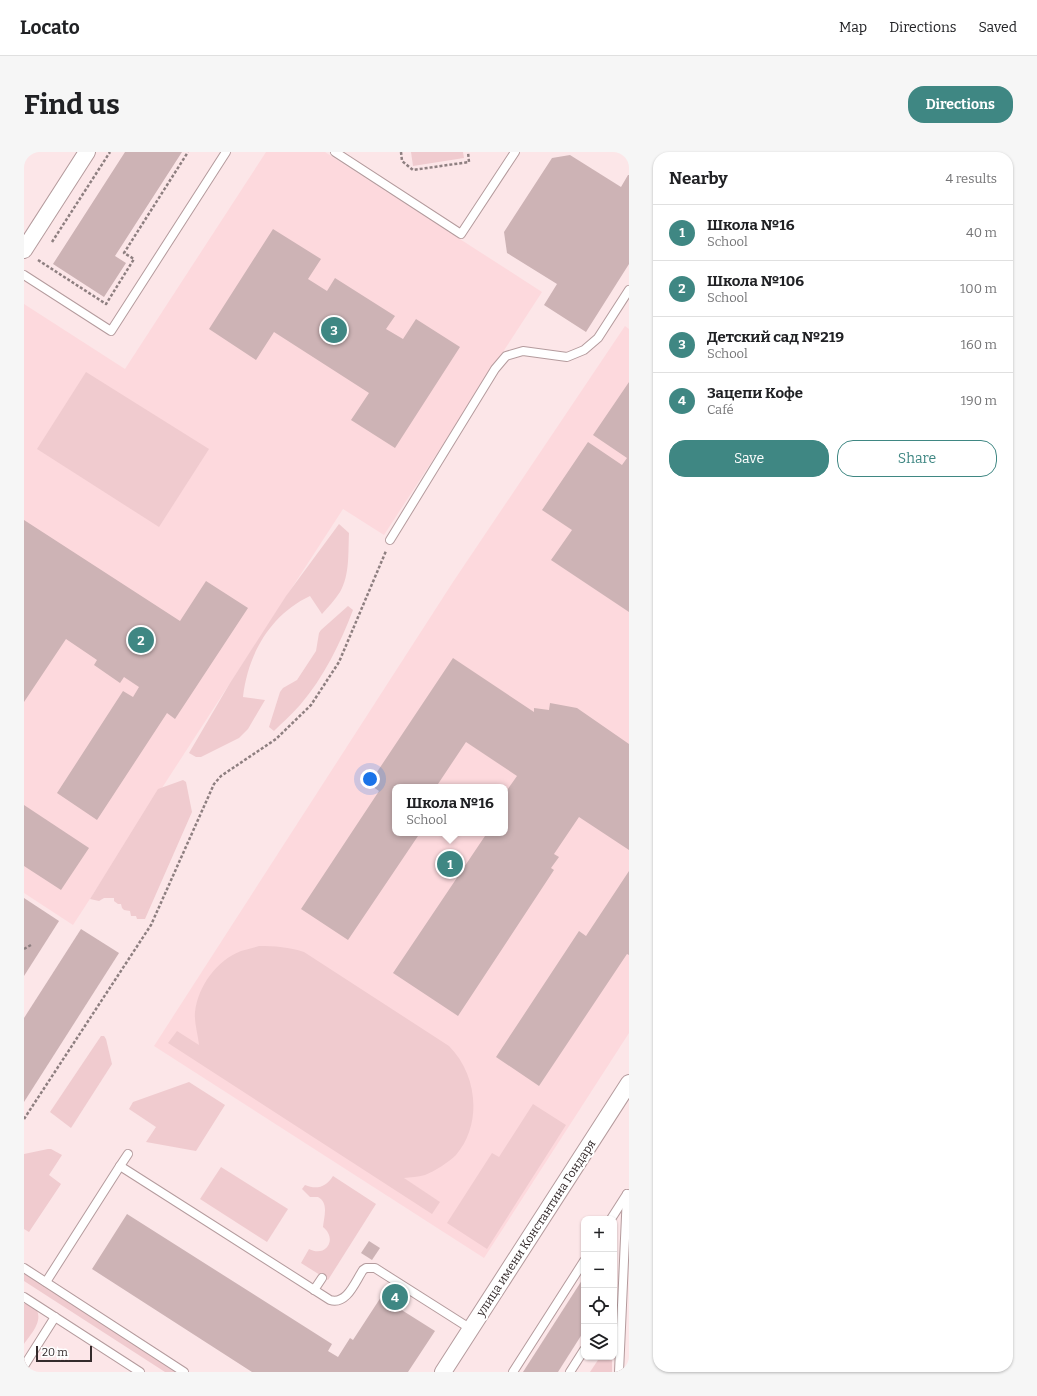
<!DOCTYPE html>
<meta charset="utf-8">
<style>
:root{--surface:#fff;--page:#f6f6f6;--text:#202124;--muted:#757577;--line:#e0e0e0;--accent:#3f8783}
body{margin:0;font-family:Bitter,serif;background:var(--page);color:var(--text)}
.controls{position:absolute;right:12px;bottom:12px;display:grid;overflow:hidden;border-radius:8px;box-shadow:0 1px 3px #0004}
.controls button{width:36px;height:36px;display:grid;place-items:center;padding:0;border:0;border-bottom:1px solid var(--line);background:var(--surface);color:var(--text);font:20px sans-serif}
.scale{position:absolute;left:12px;bottom:10px;width:56px;box-sizing:border-box;padding-left:4px;border:2px solid #342a2b;border-top:0;font-size:11px;line-height:14px;white-space:nowrap;color:#342a2b;-webkit-text-stroke:3px #fff;paint-order:stroke}
.you{position:absolute;left:346px;top:627px;width:14px;height:14px;margin:-10px;border:3px solid #fff;border-radius:50%;background:#1a73e8;box-shadow:0 0 0 6px #1a73e833}
.badge{display:grid;place-items:center;width:26px;height:26px;border-radius:50%;background:var(--accent);color:#fff;font-size:13px;font-weight:700}
.pin{position:absolute;translate:-50% -50%;border:2px solid #fff;box-shadow:0 1px 4px #0006}
.popup{position:absolute;left:368px;top:632px;width:116px;height:52px;box-sizing:border-box;display:grid;place-content:center;border-radius:8px;background:var(--surface);filter:drop-shadow(0 1px 3px #0005);font-size:13px;white-space:nowrap;color:var(--muted)}
.popup b{font-size:15px;color:var(--text)}
.popup::after{content:'';position:absolute;left:50%;top:100%;margin-left:-8px;border:8px solid transparent;border-top-color:var(--surface)}
.list{margin:0;padding:0;list-style:none}
h2{display:flex;justify-content:space-between;align-items:center;height:52px;margin:0;padding:0 16px;font-size:17px}
h2 small{font-size:13px;font-weight:400;color:var(--muted)}
.list li{display:grid;grid-template-columns:26px 1fr auto;gap:12px;align-items:center;box-sizing:border-box;height:56px;padding:0 16px;border-top:1px solid var(--line)}
.list b{display:block;font-size:15px;white-space:nowrap}
.list p{margin:0;font-size:13px;white-space:nowrap;color:var(--muted)}
.list em{font-size:13px;font-style:normal;color:var(--muted)}
.actions{display:flex;gap:8px;padding:12px 16px}
.actions a{flex:1;padding:9px 0;border:1px solid var(--accent);border-radius:16px;text-align:center;font-size:14px;color:var(--accent)}
.actions .main{background:var(--accent);color:#fff}
.icon{flex:none;width:22px;height:22px;fill:none;stroke:currentColor;stroke-width:2;stroke-linecap:round;stroke-linejoin:round}
.map{position:relative;flex:none;width:605px;height:1220px;overflow:hidden;border-radius:16px}
header{display:flex;align-items:center;gap:24px;box-sizing:border-box;height:56px;padding:0 20px;background:var(--surface);border-bottom:1px solid var(--line)}
header strong{font-size:19px}
nav{display:flex;gap:22px;margin-inline-start:auto;font-size:14px}
.intro{display:flex;align-items:center;justify-content:space-between;box-sizing:border-box;height:96px;padding:0 24px}
h1{margin:0;font-size:28px}
.button{padding:10px 18px;border-radius:16px;background:var(--accent);color:#fff;font-size:14px;font-weight:700}
main{display:flex;gap:24px;padding:0 24px}
aside{flex:1;background:var(--surface);border-radius:16px;box-shadow:0 1px 3px #0004}
.map>svg:first-child{display:block}
</style>
<header>
<strong>Locato</strong>
<nav><a>Map</a><a>Directions</a><a>Saved</a></nav>
</header>
<div class="intro"><h1>Find us</h1><a class="button">Directions</a></div>
<main>
<div class="map">
<svg width="605" height="1220" viewBox="0 0 605 1220">
<rect width="100%" height="100%" fill="#fce6e8"/>
<g fill="#fdd9dd" fill-rule="evenodd">
<polygon points="242,0 301,0 518,140 360,383 319,357 49,773 0,741 0,152 101,217"/>
<path d="M 601,174 L 605,177 L 605,881 L 460,1106 L 130,894 L 429,430 ZM 371,635 L 481,635 L 481,681 L 371,681 Z"/>
</g>
<g fill="#f0cbcf">
<polygon points="387,0 439,0 440,6 389,14"/>
<polygon points="62,220 185,297 135,375 13,297"/>
<path d="M 315,372 L 325,381 C 324,400 326,423 316,440 C 311,448 304,455 298,462 L 286,444 C 246,463 224,502 219,545 L 241,548 L 224,577 L 215,586 L 177,605 L 172,605 L 165,601 L 206,531 L 262,444 Z"/>
<path d="M 324,454 L 329,458 C 316,492 300,525 276,553 C 268,562 258,571 250,579 L 245,575 L 256,540 L 259,536 L 273,528 L 292,499 L 295,481 L 297,478 Z"/>
<polygon points="159,628 162,630 168,660 121,767 113,767 112,764 107,764 106,759 100,758 98,756 97,752 94,752 90,749 90,746 80,746 75,749 66,747 134,637"/>
<path d="M 235,794 C 251,794 265,795 280,800 L 425,894 C 453,922 459,971 432,1003 C 425,1010 411,1019 401,1023 C 394,1025 386,1025 380,1026 L 416,1050 L 408,1062 L 144,891 L 153,879 L 175,893 C 174,882 170,871 171,860 C 174,834 193,808 217,799 C 223,797 229,796 235,794 Z"/>
<polygon points="77,884 80,884 82,887 88,912 47,976 26,960"/>
<polygon points="165,930 201,953 172,999 122,990 132,975 105,957 109,950"/>
<polygon points="509,952 542,973 463,1097 423,1071 468,1001 475,1005"/>
<polygon points="24,997 27,997 38,1003 25,1023 37,1032 5,1080 0,1077 0,1002"/>
<polygon points="197,1015 264,1057 243,1090 176,1047"/>
<path d="M 309,1024 L 352,1052 L 304,1128 L 277,1111 L 285,1097 C 302,1106 314,1087 299,1075 C 300,1064 305,1051 294,1045 L 286,1045 L 278,1037 L 281,1033 C 293,1038 302,1035 309,1024 Z"/>
<polygon points="0,1121 154,1220 141,1220 0,1129"/>
<path d="M 0,1152 C 5,1152 9,1153 12,1157 C 20,1169 6,1183 0,1192 Z"/>
<polygon points="576,1205 588,1205 588,1220 566,1220"/>
</g>
<g fill="#cdb3b5">
<polygon points="101,0 158,0 91,104 102,111 80,145 29,112"/>
<polygon points="546,3 597,35 604,23 605,23 605,112 562,180 520,153 533,132 483,101 480,80 528,6"/>
<polygon points="249,77 297,107 284,127 303,139 311,126 371,164 362,177 379,187 392,167 436,195 371,296 327,268 345,241 250,180 232,208 185,177"/>
<polygon points="605,230 605,460 527,408 548,378 518,358 564,290 598,313 603,306 569,283"/>
<polygon points="0,368 156,469 182,429 224,456 151,567 143,561 73,668 33,641 99,539 109,545 115,535 100,525 96,531 70,513 73,508 42,487 0,550"/>
<polygon points="429,506 510,560 510,556 525,558 526,551 553,556 605,592 605,698 555,665 530,702 535,705 527,716 530,718 434,864 369,821 463,681 481,681 481,641 493,624 442,590 412,635 371,635 371,681 396,681 324,788 277,757 355,639 345,632"/>
<polygon points="0,653 65,696 37,738 0,714"/>
<polygon points="605,719 605,803 603,802 515,934 472,905 555,779 562,784"/>
<polygon points="0,746 35,769 0,824"/>
<polygon points="57,777 95,801 0,950 0,866"/>
<polygon points="103,1062 308,1192 304,1199 314,1205 326,1186 329,1188 357,1145 411,1179 384,1220 228,1220 68,1117"/>
<polygon points="345,1089 356,1096 348,1108 337,1101"/>
<polygon points="560,1125 560,1179 534,1220 499,1220"/>
</g>
<g fill="none" stroke-linecap="round" stroke-linejoin="round">
<g stroke="#b49b9d" stroke-width="10">
<g id="lane">
<polyline points="311,0 437,82 491,0"/>
<polyline points="0,123 87,179 202,0"/>
<polyline points="366,388 471,217 482,204 499,199 543,205 560,198 574,186 605,138"/>
<polyline points="96,1014 104,1002"/>
<polyline points="587,1067 603,1042"/>
<polyline points="0,1116 160,1220"/>
<path d="M 22,1130 L 96,1014 L 306,1148 C 323,1153 331,1130 339,1118 L 342,1116 L 351,1116 L 447,1177"/>
<polyline points="290,1138 298,1126"/>
<polyline points="0,1145 116,1220"/>
<polyline points="0,1214 31,1165"/>
<polyline points="489,1220 560,1109"/>
<polyline points="546,1220 560,1198"/>
<polyline points="595,1220 603,1042"/>
</g>
</g>
<g stroke="#b49b9d" stroke-width="18">
<g id="street">
<polyline points="0,98 63,0"/>
<polyline points="419,1220 605,931"/>
</g>
</g>
<g stroke="#8e7f80" stroke-width="2.5" stroke-dasharray="3 2" stroke-linecap="butt">
<polyline points="377,0 378,9 389,18 445,10 444,0"/>
<polyline points="28,90 86,0"/>
<polyline points="14,108 82,152 110,107 100,101 164,0"/>
<polyline points="0,797 7,793"/>
<polyline points="0,967 127,773 190,632 197,624 252,587 287,553 315,510 362,399"/>
</g>
<use href="#lane" stroke="#fff" stroke-width="8"/>
<use href="#street" stroke="#fff" stroke-width="16"/>
</g>
<g text-anchor="middle" dominant-baseline="central" stroke-width="4" stroke-linejoin="round" paint-order="stroke">
<g font-size="12" fill="#342a2b" stroke="#fff">
<text transform="translate(512 1076) rotate(-57)">улица имени Константина Гондаря</text>
</g>
</g>
</svg>
<div class="controls">
<button>+</button>
<button>−</button>
<button><svg class="icon" aria-label="locate" viewBox="0 0 24 24"><circle cx="12" cy="12" r="6"/><path d="M12 2v4M12 18v4M2 12h4M18 12h4"/></svg></button>
<button><svg class="icon" aria-label="layers" viewBox="0 0 24 24"><path d="M12 4l9 5-9 5-9-5zM3 14l9 5 9-5"/></svg></button>
</div>
<div class="scale">20 m</div>
<div class="you"></div>
<div class="pin badge" style="left:426px;top:712px">1</div>
<div class="popup"><b>Школа №16</b>School</div>
<div class="pin badge" style="left:117px;top:488px">2</div>
<div class="pin badge" style="left:310px;top:178px">3</div>
<div class="pin badge" style="left:371px;top:1145px">4</div>
</div>
<aside>
<h2>Nearby<small>4 results</small></h2>
<ul class="list">
<li><span class="badge">1</span><div><b>Школа №16</b><p>School</p></div><em>40 m</em></li>
<li><span class="badge">2</span><div><b>Школа №106</b><p>School</p></div><em>100 m</em></li>
<li><span class="badge">3</span><div><b>Детский сад №219</b><p>School</p></div><em>160 m</em></li>
<li><span class="badge">4</span><div><b>Зацепи Кофе</b><p>Café</p></div><em>190 m</em></li>
</ul>
<div class="actions"><a class="main">Save</a><a>Share</a></div>
</aside>
</main>
